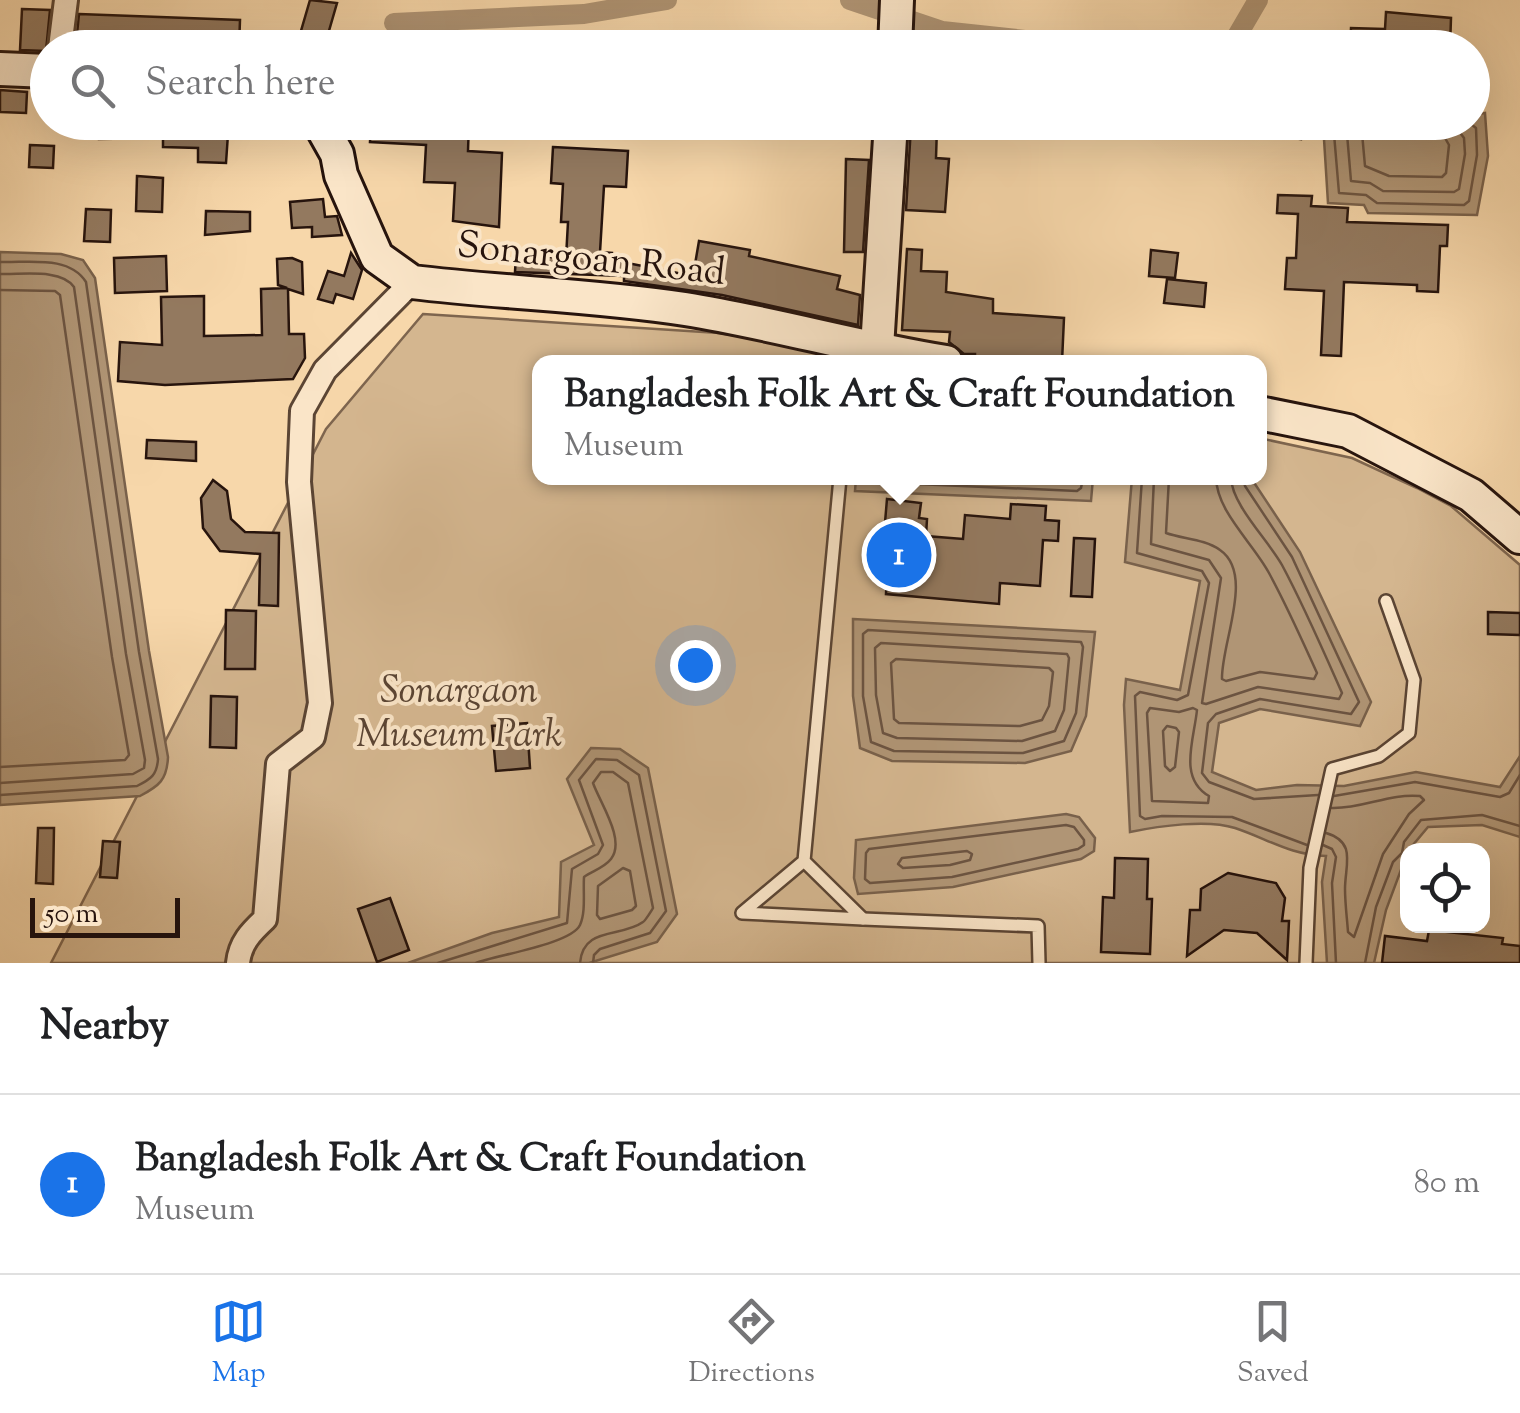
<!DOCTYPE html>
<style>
:root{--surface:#fff;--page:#f6f6f6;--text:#202124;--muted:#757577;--line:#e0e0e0;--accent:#1a73e8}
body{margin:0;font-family:"Sorts Mill Goudy",serif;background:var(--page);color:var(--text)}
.controls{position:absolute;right:30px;bottom:30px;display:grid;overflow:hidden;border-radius:20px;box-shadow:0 10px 40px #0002}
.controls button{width:90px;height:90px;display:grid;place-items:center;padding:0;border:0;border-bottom:2px solid var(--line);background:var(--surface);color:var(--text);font:50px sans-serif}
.scale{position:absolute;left:30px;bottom:25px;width:150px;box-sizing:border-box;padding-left:10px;border:5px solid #27140d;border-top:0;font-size:28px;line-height:35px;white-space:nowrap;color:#27140d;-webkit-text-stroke:8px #fae5c8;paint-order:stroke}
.you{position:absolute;left:695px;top:665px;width:35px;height:35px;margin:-25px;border:8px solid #fff;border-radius:50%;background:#1a73e8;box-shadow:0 0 0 15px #1a73e833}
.badge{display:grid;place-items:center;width:65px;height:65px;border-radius:50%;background:var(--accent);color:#fff;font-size:32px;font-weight:700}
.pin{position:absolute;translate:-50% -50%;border:5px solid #fff;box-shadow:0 2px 10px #0006}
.popup{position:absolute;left:532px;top:355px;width:735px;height:130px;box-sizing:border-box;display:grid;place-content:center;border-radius:20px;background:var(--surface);filter:drop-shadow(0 2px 8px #0005);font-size:32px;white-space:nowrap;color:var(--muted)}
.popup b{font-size:38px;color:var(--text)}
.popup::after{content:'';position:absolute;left:50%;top:100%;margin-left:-20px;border:20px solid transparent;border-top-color:var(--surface)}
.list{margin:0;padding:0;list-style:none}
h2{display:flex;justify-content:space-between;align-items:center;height:130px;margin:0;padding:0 40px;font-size:42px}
h2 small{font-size:32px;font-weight:400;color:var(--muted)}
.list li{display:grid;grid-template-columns:65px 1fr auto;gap:30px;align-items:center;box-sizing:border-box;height:180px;padding:0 40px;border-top:2px solid var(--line)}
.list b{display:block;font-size:38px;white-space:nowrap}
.list p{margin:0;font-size:32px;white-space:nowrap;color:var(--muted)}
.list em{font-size:32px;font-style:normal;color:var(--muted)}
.icon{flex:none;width:55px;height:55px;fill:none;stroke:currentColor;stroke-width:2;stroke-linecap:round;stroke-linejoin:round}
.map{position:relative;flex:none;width:1520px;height:963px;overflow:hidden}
.search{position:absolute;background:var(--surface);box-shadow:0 10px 40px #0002;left:30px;right:30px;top:30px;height:110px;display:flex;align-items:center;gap:25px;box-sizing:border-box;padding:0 35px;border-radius:55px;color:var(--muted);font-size:38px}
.sheet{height:310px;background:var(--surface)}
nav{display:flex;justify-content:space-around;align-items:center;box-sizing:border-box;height:140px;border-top:2px solid var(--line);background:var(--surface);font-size:28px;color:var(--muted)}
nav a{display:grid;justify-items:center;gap:5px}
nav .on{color:var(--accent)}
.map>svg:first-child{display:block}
</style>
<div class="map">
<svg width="1520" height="963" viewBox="0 0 1520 963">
<rect width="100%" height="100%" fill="#f7d7aa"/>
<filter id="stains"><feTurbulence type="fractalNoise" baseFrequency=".002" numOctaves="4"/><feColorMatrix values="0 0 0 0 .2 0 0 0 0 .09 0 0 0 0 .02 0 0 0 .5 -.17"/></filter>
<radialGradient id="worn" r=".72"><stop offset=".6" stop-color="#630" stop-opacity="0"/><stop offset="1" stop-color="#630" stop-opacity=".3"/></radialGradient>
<path fill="#d4b68f" stroke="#7e654e" stroke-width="2.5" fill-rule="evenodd" d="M 423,314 L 719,333 L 898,362 L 539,362 L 539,478 L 1259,478 L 1259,438 L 1352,458 L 1417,488 L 1451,506 L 1520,565 L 1520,963 L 51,963 L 326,429 ZM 1408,851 L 1482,851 L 1482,926 L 1408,926 Z"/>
<g fill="#b09575" stroke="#79614b" stroke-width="2.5">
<polygon points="1485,113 1488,156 1477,215 1368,213 1364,205 1328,203 1323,123 1472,122 1473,115"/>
<path d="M 0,252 L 61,254 L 83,260 L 95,278 L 149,651 L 168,757 C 167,780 159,786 140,796 L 0,805 Z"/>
<polygon points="856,478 1093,478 1091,501 855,491"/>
<path d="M 1132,478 L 1251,478 L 1300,552 L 1371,702 L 1360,726 L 1260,709 L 1219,723 L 1212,772 L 1256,790 L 1297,785 L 1344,786 L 1416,772 L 1500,787 L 1520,756 L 1520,837 L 1482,825 L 1428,827 L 1408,851 L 1386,910 L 1374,963 L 1327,963 L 1322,882 L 1326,856 C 1290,855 1268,839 1235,828 C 1207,819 1159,826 1130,832 L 1124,705 L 1126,679 L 1180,690 L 1200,581 L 1125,562 Z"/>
<polygon points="853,619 1095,632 1086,716 1071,751 1025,763 892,761 860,748 853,696"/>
<polygon points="591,748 620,749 648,768 677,914 657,942 589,963 408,963 492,933 559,917 561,862 594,845 567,779"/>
<polygon points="1066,814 1079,817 1095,838 1094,851 1081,859 953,887 858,894 854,878 856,840"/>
</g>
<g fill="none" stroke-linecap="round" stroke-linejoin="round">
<g stroke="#6c5441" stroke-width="2.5">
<polyline points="1333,122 1339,193 1366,195 1377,203 1464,205 1469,201 1477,155 1476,128 1468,122"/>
<polyline points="1346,122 1351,181 1370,183 1383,191 1454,192 1459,189 1465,154 1464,138 1452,122"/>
<polyline points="1361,122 1365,166 1389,176 1442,177 1446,173 1449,145 1436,122"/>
<path d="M 0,262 C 29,263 69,255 86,282 L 139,652 L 158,759 C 157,775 151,779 137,786 L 0,795"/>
<path d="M 0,274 C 21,275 61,268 74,287 L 126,654 L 145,760 L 144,768 L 133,774 L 0,783"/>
<polyline points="0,290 55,291 60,295 112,657 129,755 125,760 0,767"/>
<polyline points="866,478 871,482 1077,491 1081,488 1083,478"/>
<polyline points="1142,478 1137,553 1202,571 1209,583 1188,695 1177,700 1140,692 1135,696 1140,816 1145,819 1162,816 1232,817 1307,845"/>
<path d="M 1154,478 L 1151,544 L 1209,560 L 1221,578 L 1202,703 L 1206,704 L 1258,687 L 1339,699 L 1342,693 C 1323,650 1304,606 1282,565 C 1268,540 1232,505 1231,478"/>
<path d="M 1169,478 L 1166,533 C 1183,539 1205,539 1220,550 C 1255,574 1221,643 1222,679 L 1226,681 L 1260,672 L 1314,679 L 1317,673 C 1302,640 1287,606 1269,573 C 1253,543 1217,512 1216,478"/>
<polyline points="1243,478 1245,486 1292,557 1359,702 1351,714 1260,699 1216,714 1208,723 1202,773 1209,782 1254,799 1318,795"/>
<polygon points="868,630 1081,642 1083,647 1076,713 1064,741 1023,753 894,751 871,742 863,696 863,634"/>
<polygon points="881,643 1067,654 1069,658 1064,710 1055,731 1022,741 897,738 883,733 876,695 875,648"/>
<polygon points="896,659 1049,668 1053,672 1049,706 1042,720 1020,726 899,723 894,719 891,663"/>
<path d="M 1150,708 L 1179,712 L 1193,708 L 1197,710 C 1194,740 1178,778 1209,796 L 1208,803 L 1152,801 L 1147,713 Z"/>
<polygon points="1167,726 1176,728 1179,732 1175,767 1170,771 1165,766 1163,731"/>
<polyline points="1334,796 1415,782 1500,797 1509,793 1520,775"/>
<polygon points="1066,825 1074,827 1084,840 1084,845 1078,849 952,877 870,883 865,879 866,853 869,849"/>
<path d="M 1326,833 C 1357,842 1345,865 1345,889 C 1345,903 1347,918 1348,932 L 1354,937 L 1383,854 L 1409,814 L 1424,800 L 1420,796 C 1390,793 1362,809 1332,808"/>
<polyline points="1323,845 1332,849 1336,857 1332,883 1336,963"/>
<polygon points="967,851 972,854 970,860 950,865 903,868 898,864 902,858"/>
<polygon points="623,868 630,871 636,906 632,910 600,919 597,915 598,886"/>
<polyline points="438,963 567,923 572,869 598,854 603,845 579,780 596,759 617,760 639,775 666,911 650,933 600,949 594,955 593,963"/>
<path d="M 476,963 C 497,955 571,944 580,925 C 586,912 583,892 584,877 C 592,871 604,868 611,859 C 626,840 600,803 593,783 L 601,772 L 613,772 L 628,783 L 653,908 C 652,910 645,921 643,922 C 621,938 583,926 580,963"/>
<polyline points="1365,963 1376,907 1393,862 1402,853 1404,842 1421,820 1482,815 1520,826"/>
</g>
<g stroke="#b09575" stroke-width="20">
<polyline points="850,0 942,31 1100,48"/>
<polyline points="394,23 584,14 667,0"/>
<polyline points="1230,48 1258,0"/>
</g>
</g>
<g fill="#93795f" stroke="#27140d" stroke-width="2.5">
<polygon points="310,0 337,3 324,48 296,48"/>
<polygon points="22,9 50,10 46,51 20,50"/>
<polygon points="1386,12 1451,18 1450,48 1350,48 1351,28 1385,29"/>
<polygon points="79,14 240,20 239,48 96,48 96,44 76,44"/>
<polygon points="0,90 27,92 26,113 0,112"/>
<polygon points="99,122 195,122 194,133 228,134 226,163 198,162 198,148 163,147 163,138 99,139"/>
<polygon points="371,122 469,122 468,151 502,153 499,227 453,221 455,183 424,182 426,145 370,142"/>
<polygon points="1250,122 1303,122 1301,139 1250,133"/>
<polygon points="911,126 937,127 936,158 949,159 945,212 906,210"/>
<polygon points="30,145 54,146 53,168 29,167"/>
<polygon points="553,147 628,151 626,187 604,186 600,252 612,253 612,260 693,276 699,241 750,250 749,256 840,276 837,289 860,295 858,325 722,295 624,281 624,276 515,272 516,255 566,258 568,222 561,222 563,184 551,183"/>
<polygon points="846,159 869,160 863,252 844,252"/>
<polygon points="137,176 163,178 162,212 136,211"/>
<polygon points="1278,195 1312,196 1311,206 1348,208 1347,222 1448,225 1447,246 1440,246 1438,292 1417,291 1417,285 1344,282 1341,356 1321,355 1324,291 1285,289 1287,258 1296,258 1298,214 1277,213"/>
<polygon points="323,199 325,217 337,216 342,235 312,237 312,227 292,228 290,202"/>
<polygon points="86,209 111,210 110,242 84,241"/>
<polygon points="206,211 250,212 250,231 205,235"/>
<polygon points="907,249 922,250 921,271 947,272 946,292 993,299 993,313 1064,318 1062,362 994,362 994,359 975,359 975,354 964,354 949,342 950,332 902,330"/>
<polygon points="1151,250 1178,253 1175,278 1149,276"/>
<polygon points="351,253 362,270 353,299 336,294 333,303 318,299 328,271 344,276"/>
<polygon points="166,256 167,291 115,293 114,258"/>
<polygon points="292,258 302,262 303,294 288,289 289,334 304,334 305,358 293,379 165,385 118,381 120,342 162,345 161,297 204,296 204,336 262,335 261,289 287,288 278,285 277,259"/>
<polygon points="1167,279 1206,283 1204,307 1164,303"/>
<polygon points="147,440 196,442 196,461 146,458"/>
<polygon points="213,480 227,491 231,519 245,532 279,533 278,606 259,605 260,554 220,551 203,528 201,498"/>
<polygon points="887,499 921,503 919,518 927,519 926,536 963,539 965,515 1010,519 1011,504 1046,506 1045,520 1059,521 1058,541 1043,540 1040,586 1000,583 999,604 886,594 887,576 873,575 876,534 884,534"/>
<polygon points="1074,538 1095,539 1092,597 1071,596"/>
<polygon points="226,610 256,611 255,669 225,669"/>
<polygon points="1488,612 1520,613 1520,635 1488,634"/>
<polygon points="211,696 237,697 236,748 210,747"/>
<polygon points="527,723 530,768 496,771 492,726"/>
<polygon points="38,828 54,828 53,884 36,883"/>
<polygon points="103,841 120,842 117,878 100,877"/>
<polygon points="1115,858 1148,859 1147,899 1152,899 1150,954 1101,952 1103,897 1114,898"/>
<polygon points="1228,873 1276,883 1285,898 1282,921 1289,921 1287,960 1257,933 1224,930 1187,956 1190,910 1200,910 1201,889"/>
<polygon points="390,898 409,950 377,962 358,909"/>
<polygon points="1429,930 1503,938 1502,944 1520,946 1520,963 1382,963 1385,936 1427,941"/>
</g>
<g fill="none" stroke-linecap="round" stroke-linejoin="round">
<g stroke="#5b4534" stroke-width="16">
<g id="lane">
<polyline points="804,861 863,919 742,913 804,861 840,478"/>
<polyline points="863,919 1038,926 1039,963"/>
<polyline points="1306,963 1310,868 1332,769 1379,756 1409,733 1414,680 1386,601"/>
</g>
</g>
<g stroke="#5b4534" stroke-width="28">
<g id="street">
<polyline points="60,48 66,0"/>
<path d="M 238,963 C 240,943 251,932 265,919 L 278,764 L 313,737 L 320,703 L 299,482 L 302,411 L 325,370 L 412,282"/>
</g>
</g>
<g stroke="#27140d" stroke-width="38">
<g id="secondary">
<polyline points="895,48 897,0"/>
<polyline points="0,69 48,71"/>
<path d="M 319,122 L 337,154 L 341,175 L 377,257 L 412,282 C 503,293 594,295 685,309 C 773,323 858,348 946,362"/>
<polyline points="877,348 891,122"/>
<polyline points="1259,413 1348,431 1471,495 1520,537"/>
</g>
</g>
<use href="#lane" stroke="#fae5c8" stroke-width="11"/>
<use href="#street" stroke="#fae5c8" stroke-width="22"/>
<use href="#secondary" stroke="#fae5c8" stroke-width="32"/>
</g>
<g text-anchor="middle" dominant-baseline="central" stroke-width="8" stroke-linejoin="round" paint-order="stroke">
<g font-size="38" fill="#27140d" stroke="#fae5c8">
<text transform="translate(591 261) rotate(6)">Sonargoan Road</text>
</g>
<g font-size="38" font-style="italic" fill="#5b4534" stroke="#fae5c8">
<text x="459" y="693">Sonargaon<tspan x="459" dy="44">Museum Park</tspan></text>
</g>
</g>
<rect width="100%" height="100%" filter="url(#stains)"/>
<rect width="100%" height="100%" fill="url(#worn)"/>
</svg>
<div class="controls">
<button><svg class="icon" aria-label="locate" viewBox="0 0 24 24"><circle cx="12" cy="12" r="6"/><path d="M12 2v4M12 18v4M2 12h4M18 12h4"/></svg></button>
</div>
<div class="scale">50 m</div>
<div class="you"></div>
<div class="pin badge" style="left:899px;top:555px">1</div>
<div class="popup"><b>Bangladesh Folk Art &amp; Craft Foundation</b>Museum</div>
<div class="search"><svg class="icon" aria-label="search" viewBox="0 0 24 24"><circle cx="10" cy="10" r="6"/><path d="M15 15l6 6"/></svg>Search here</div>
</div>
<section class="sheet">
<h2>Nearby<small></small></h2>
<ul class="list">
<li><span class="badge">1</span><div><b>Bangladesh Folk Art &amp; Craft Foundation</b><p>Museum</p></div><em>80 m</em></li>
</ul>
</section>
<nav>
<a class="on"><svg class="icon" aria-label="map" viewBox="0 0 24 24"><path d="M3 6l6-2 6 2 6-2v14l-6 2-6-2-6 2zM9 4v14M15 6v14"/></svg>Map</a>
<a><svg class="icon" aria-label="directions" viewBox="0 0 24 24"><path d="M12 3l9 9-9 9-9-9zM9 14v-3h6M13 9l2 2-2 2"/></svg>Directions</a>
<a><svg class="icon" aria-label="saved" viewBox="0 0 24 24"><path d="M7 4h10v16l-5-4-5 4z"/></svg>Saved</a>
</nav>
